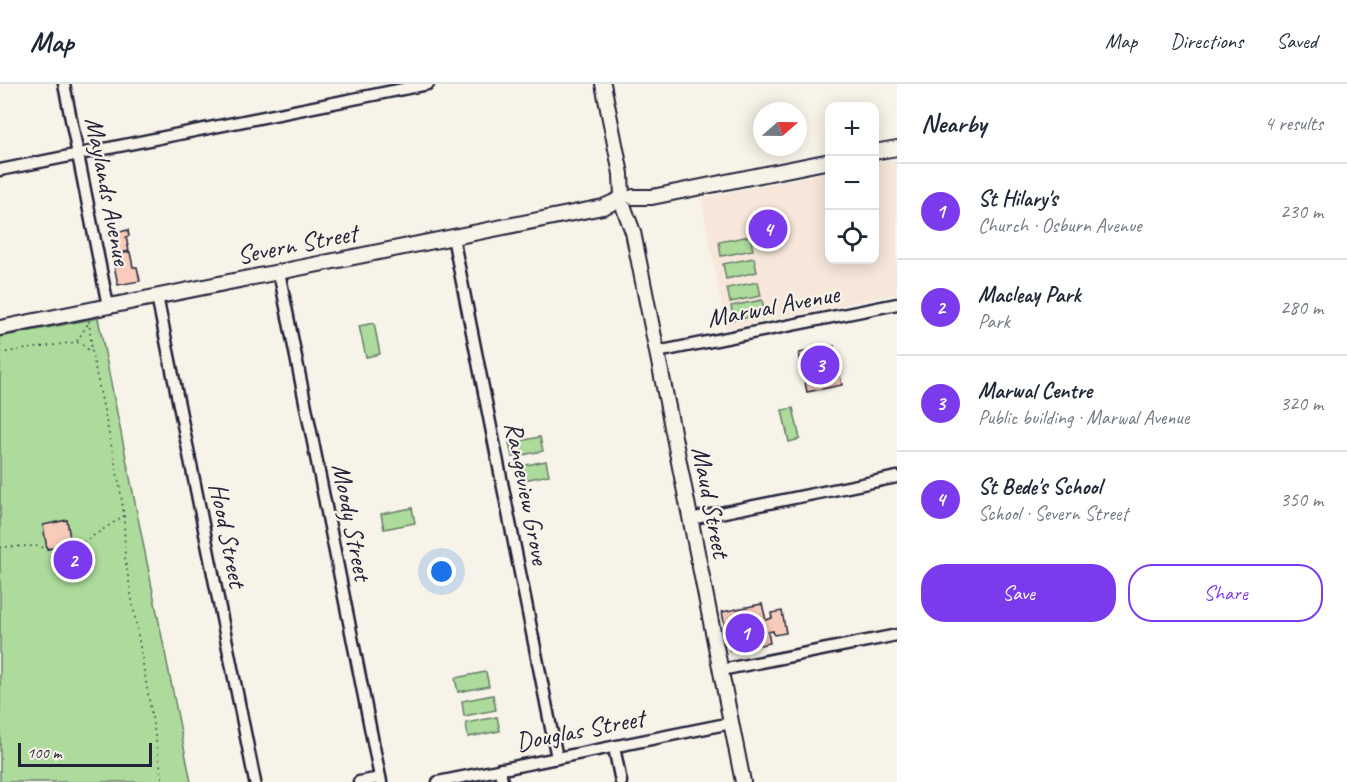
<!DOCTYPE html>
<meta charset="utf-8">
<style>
:root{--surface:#fff;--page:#f6f6f7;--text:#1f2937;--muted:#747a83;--line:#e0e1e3;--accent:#7c3aed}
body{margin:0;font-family:Caveat,sans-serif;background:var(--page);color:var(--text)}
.controls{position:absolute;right:18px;top:18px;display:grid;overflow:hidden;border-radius:12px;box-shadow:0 3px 15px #0003}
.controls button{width:54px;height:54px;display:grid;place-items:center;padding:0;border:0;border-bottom:2px solid var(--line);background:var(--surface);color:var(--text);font:30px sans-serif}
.compass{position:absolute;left:753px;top:18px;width:54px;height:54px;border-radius:50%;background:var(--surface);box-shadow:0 3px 15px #0003;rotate:70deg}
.scale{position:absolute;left:18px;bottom:15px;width:134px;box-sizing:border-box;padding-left:6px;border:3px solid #22223b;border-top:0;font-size:16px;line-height:21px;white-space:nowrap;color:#22223b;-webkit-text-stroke:4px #f7f3e8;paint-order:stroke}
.you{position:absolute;left:442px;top:488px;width:21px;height:21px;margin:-15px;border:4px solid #fff;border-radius:50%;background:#1a73e8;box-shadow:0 0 0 9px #1a73e833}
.badge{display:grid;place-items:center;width:39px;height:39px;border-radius:50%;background:var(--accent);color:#fff;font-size:20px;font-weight:700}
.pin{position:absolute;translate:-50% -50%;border:3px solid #fff;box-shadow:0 2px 6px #0006}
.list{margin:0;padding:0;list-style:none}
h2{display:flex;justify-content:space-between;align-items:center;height:78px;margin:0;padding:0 24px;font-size:26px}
h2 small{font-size:20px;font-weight:400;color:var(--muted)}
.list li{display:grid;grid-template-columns:39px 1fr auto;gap:18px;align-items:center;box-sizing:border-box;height:96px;padding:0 24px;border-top:2px solid var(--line)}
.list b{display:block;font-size:22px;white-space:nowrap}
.list p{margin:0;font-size:20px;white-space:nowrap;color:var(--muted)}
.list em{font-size:20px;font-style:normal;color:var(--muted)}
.actions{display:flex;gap:12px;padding:18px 24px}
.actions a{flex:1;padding:14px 0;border:2px solid var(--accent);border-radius:24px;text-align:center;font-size:21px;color:var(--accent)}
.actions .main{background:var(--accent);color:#fff}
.icon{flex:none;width:33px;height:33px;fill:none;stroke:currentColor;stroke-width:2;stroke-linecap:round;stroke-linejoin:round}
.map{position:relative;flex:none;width:897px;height:698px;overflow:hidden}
header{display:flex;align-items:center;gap:36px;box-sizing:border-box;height:84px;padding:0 30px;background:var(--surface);border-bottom:2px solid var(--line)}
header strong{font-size:28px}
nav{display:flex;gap:33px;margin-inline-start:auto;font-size:21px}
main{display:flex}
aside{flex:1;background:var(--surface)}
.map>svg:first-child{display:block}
</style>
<header>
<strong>Map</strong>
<nav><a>Map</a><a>Directions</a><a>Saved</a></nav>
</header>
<main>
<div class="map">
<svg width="897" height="698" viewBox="0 0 897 698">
<rect width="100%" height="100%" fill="#f7f3e8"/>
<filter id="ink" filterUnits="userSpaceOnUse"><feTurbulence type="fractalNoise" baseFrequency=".0167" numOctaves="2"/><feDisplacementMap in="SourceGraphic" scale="12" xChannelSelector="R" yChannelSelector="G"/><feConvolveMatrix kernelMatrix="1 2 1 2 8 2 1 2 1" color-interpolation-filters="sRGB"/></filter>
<g filter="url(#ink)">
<polygon fill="#f7e7da" points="897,75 897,210 726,245 701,114 829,88 830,176 874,176 875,79"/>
<g fill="#acdb9b" stroke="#677e6b" stroke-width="1.5">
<polygon points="750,152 753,166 721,172 719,158"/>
<polygon points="754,174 757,188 726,195 723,180"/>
<polygon points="758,198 761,212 730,218 727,204"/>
<polygon points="762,216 765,230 734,236 731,222"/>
<polygon points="98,234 191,698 0,698 0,253"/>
<polygon points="374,239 380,270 366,273 359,242"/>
<polygon points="793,324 800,355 789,358 782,326"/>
<polygon points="540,353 543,367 512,373 509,359"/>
<polygon points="546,377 549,391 519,397 516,383"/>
<polygon points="412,424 415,439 384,445 381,430"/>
<polygon points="486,588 489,602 458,608 455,594"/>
<polygon points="493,611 496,626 464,632 462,617"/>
<polygon points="497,633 500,647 468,653 466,639"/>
</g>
<g fill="#f8cbbb" stroke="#22223b" stroke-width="1.5">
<polygon points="128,146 129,152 126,153 129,167 117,170 116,163 114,164 112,159 111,150"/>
<polygon points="130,168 133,183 137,183 140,197 118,201 112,171"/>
<polygon points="834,262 842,301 807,308 799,269"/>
<polygon points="67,436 71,460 47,465 43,441"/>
<polygon points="762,520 766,536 772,534 771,529 782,527 786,549 774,551 773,547 768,548 770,559 730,567 722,528"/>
</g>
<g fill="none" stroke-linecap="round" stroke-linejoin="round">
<g stroke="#22223b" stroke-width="15">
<g id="street">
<polyline points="64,0 108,222"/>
<polyline points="0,86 428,0"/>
<polyline points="453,153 557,674"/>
<polyline points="279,188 381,698"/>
<polyline points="157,212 255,698"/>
<polyline points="657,268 897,220"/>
<polyline points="690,435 897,393"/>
<polyline points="721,586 897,551"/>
<polyline points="614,663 621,698"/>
<polyline points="500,685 502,698"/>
<polyline points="359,698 380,694"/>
<polyline points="438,698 731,639"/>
</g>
</g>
<g stroke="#22223b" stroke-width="18">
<g id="secondary">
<polyline points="603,0 621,90 622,113"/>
<polyline points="874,68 897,64"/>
<polyline points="633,113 652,113 830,77"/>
<polyline points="624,124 633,148 743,698"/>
<polyline points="0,244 603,123 621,115"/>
</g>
</g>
<g stroke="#22223b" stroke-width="1.5" stroke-dasharray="1.5 4.5" stroke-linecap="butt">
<polyline points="89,237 92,269 120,403 124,432 125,474 163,698"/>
<polyline points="77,257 89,238"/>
<polyline points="0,269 76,258 82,260 91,268"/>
<polyline points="0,463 38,462 48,465 77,460 85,457 124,432"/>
</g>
<use href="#street" stroke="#f7f3e8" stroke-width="10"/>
<use href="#secondary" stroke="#f7f3e8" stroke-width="14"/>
</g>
</g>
<g text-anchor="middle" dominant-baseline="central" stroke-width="4.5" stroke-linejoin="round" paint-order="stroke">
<g font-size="26" fill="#22223b" stroke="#f7f3e8">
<text transform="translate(108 107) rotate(79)">Maylands Avenue</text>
<text transform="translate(297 160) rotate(-11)">Severn Street</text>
<text transform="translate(773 222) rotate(-11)">Marwal Avenue</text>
<text transform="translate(527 409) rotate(79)">Rangeview Grove</text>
<text transform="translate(711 418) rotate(79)">Maud Street</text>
<text transform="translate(352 438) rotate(79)">Moody Street</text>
<text transform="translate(228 451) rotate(79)">Hood Street</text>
<text transform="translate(580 646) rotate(-11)">Douglas Street</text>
</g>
</g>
</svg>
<div class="controls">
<button>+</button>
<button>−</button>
<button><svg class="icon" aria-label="locate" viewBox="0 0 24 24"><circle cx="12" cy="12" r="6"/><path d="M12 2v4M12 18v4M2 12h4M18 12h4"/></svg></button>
</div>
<svg class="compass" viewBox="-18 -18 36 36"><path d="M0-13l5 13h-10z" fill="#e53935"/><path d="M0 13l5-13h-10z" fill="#747a83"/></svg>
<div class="scale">100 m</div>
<div class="you"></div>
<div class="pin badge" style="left:745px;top:549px">1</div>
<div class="pin badge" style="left:73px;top:476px">2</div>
<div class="pin badge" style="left:820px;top:281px">3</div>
<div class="pin badge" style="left:768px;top:145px">4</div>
</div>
<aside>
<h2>Nearby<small>4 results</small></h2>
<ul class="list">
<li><span class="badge">1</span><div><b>St Hilary's</b><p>Church · Osburn Avenue</p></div><em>230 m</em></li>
<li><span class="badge">2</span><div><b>Macleay Park</b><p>Park</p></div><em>280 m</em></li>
<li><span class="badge">3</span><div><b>Marwal Centre</b><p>Public building · Marwal Avenue</p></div><em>320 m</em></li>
<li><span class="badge">4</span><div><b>St Bede's School</b><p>School · Severn Street</p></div><em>350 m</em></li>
</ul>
<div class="actions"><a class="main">Save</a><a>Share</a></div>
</aside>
</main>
